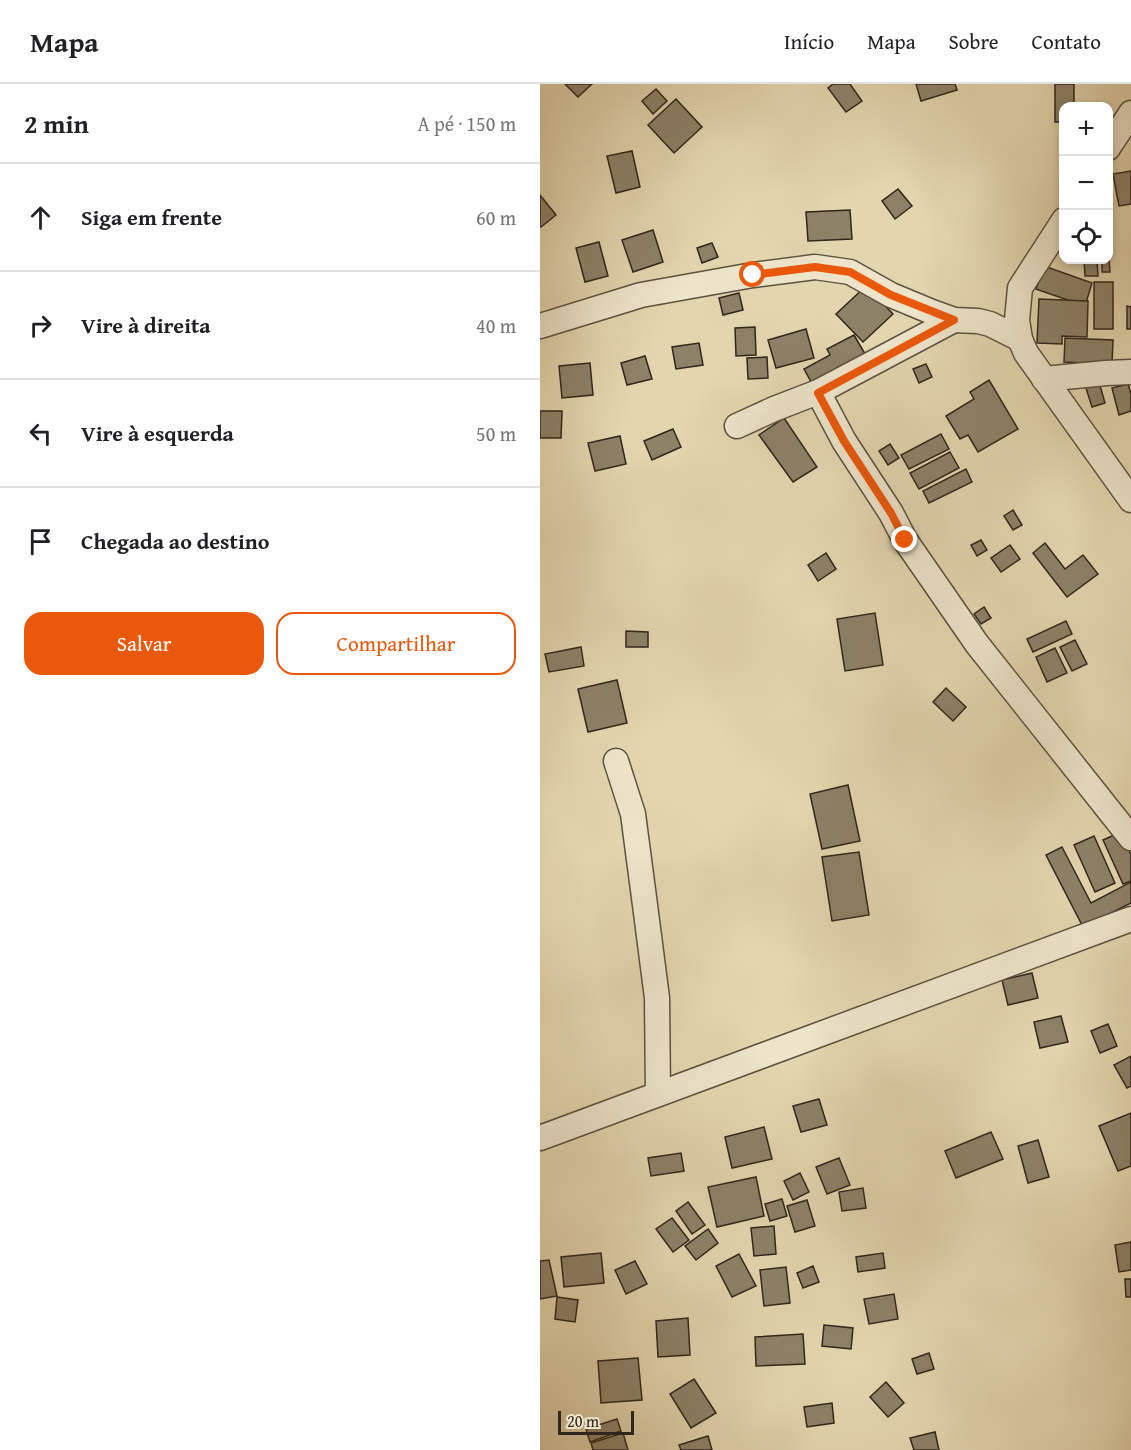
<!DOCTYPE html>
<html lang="pt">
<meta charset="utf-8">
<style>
:root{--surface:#fff;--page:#f2f2f2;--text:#202124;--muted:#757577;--line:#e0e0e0;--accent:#ea580c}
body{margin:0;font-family:"Gentium Book Plus",serif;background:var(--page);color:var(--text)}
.controls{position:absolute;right:18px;top:18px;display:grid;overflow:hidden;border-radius:12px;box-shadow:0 3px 9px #0003}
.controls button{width:54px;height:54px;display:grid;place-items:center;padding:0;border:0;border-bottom:2px solid var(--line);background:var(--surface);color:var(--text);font:30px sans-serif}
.scale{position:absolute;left:18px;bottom:15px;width:76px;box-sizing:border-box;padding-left:6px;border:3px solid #30261c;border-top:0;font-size:16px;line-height:21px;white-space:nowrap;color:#30261c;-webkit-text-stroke:4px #ede4ca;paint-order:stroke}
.stop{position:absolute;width:18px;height:18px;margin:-14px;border:4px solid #ea580c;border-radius:50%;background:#fff}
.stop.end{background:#ea580c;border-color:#fff;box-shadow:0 2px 6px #0008}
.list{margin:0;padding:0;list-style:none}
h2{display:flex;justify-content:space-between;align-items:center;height:78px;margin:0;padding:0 24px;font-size:26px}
h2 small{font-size:20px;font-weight:400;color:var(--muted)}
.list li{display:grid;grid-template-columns:39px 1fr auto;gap:18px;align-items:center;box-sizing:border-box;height:108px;padding:0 24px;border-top:2px solid var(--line)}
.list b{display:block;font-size:22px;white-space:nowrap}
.list em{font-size:20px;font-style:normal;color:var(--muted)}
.actions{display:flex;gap:12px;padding:18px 24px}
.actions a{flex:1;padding:14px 0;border:2px solid var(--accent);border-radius:18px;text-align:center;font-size:21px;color:var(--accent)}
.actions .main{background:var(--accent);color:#fff}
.icon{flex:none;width:33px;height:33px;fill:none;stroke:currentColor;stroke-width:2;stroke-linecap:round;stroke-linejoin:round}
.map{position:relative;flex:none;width:591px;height:1366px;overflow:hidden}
header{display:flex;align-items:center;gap:36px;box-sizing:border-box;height:84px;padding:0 30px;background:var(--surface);border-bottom:2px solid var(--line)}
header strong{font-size:28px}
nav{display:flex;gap:33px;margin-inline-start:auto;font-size:21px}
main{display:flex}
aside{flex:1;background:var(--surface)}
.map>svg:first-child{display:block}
</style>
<header>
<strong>Mapa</strong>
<nav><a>Início</a><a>Mapa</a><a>Sobre</a><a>Contato</a></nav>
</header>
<main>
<aside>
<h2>2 min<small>A pé · 150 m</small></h2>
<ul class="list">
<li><svg class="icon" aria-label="ahead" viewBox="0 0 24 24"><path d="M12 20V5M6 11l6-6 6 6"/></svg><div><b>Siga em frente</b></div><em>60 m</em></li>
<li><svg class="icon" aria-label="right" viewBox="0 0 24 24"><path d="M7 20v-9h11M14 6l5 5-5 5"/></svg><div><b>Vire à direita</b></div><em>40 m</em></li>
<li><svg class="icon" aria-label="left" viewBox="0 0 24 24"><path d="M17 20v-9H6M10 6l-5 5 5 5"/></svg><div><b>Vire à esquerda</b></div><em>50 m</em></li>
<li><svg class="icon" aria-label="arrive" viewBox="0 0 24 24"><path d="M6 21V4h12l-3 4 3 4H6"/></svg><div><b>Chegada ao destino</b></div></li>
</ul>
<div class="actions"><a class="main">Salvar</a><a>Compartilhar</a></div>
</aside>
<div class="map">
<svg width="591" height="1366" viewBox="0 0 591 1366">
<rect width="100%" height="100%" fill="#e3d5ae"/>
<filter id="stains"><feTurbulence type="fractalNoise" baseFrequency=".00333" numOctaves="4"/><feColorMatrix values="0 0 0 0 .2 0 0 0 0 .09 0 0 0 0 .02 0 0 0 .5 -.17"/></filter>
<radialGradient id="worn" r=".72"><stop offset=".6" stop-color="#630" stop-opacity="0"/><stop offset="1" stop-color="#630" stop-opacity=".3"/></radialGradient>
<g fill="#8d8168" stroke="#30261c" stroke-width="1.5">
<polygon points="25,0 52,0 38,13"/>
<polygon points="293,0 310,0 322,17 306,28 288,4"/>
<polygon points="376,0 415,0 417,6 381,17"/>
<polygon points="515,0 534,0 534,22 524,22 524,38 515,38"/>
<polygon points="116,5 127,17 113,30 102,17"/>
<polygon points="136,15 162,43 134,69 108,41"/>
<polygon points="92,67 100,103 76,109 67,72"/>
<polygon points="591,87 591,120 579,122 573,90"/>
<polygon points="358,105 372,122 355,135 342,117"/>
<polygon points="0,111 16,131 1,143 0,142"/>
<polygon points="310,126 312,155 268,157 266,128"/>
<polygon points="113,146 123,178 93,188 82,156"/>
<polygon points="59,158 68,192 45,198 36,164"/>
<polygon points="172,159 178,173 162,179 157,164"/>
<polygon points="568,161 570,188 562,188 562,176 568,176"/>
<polygon points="544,176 557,176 558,192 545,192"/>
<polygon points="504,182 552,199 545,222 496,205"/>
<rect x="554" y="198" width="19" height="47"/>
<polygon points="326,202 353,230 323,258 296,230"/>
<polygon points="199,209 203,226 183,231 179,214"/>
<polygon points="499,215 548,217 547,253 522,252 522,260 497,259"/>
<polygon points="587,222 591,223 591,245 587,245"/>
<polygon points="215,243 216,271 196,272 195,244"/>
<polygon points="266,245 274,274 236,284 228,256"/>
<polygon points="314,251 328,275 275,305 264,285 290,271 287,265"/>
<polygon points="525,254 573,256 572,280 524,278"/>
<polygon points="159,259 163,281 136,285 132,263"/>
<polygon points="105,272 112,295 87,301 81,279"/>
<polygon points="227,273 228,294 208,295 207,274"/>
<polygon points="50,279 53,311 22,314 19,282"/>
<polygon points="386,280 392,293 379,299 373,285"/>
<polygon points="449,296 478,345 438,368 428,351 420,355 406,332 434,315 430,308"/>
<polygon points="559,298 565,319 552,323 545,301"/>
<polygon points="588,300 591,310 591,327 579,331 572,304"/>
<polygon points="0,327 22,327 21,354 0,354"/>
<polygon points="244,334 277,383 253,398 219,351"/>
<polygon points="133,345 141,363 112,376 104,357"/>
<polygon points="401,350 409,365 369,385 361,371"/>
<polygon points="80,352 86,380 55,387 48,359"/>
<polygon points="350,360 359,374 348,381 339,367"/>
<polygon points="410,368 419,384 379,405 370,389"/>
<polygon points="426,385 432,398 389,419 383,407"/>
<polygon points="473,426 482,441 473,446 464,432"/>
<polygon points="441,456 447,466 437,472 431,461"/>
<polygon points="505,459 525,485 543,471 558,490 527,513 493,469"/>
<polygon points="470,461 480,475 461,488 451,474"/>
<polygon points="286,469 296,485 278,497 268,481"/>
<polygon points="444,523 451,534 441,540 434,530"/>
<polygon points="335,529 343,581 305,587 297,535"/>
<polygon points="526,537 532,550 493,568 487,555"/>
<polygon points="86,547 108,548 108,563 86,563"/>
<polygon points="535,556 547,580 532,587 520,563"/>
<polygon points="41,563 44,582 9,588 5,570"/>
<polygon points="515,564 527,589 507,598 496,573"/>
<polygon points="77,596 87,639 48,648 38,605"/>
<polygon points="406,604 426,623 413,637 393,618"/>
<polygon points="308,701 320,757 282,765 270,710"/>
<polygon points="581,748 591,771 591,797 583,800 563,756"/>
<polygon points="554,752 575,799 555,808 534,761"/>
<polygon points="522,763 551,819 591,798 591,819 543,843 506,771"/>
<polygon points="319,768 329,831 292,837 282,773"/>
<polygon points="492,889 498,914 468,921 462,896"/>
<polygon points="521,932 528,958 500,964 494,938"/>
<polygon points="568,940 577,962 560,969 551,947"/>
<polygon points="591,972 591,1002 587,1004 574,981"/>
<polygon points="279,1015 287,1041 261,1048 253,1022"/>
<polygon points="591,1029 591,1082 578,1087 559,1042"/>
<polygon points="224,1043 232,1075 192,1084 185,1053"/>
<polygon points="451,1048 463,1075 416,1094 405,1067"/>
<polygon points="498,1056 509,1093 488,1099 478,1062"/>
<polygon points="141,1069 144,1087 111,1092 108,1074"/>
<polygon points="299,1074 310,1101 287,1110 276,1083"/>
<polygon points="260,1089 269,1108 253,1116 244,1097"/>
<polygon points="216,1093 224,1132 177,1143 168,1103"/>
<polygon points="323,1104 326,1124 302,1127 299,1108"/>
<polygon points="242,1115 247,1132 230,1137 225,1120"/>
<polygon points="267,1116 275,1142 255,1148 247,1122"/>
<polygon points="148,1118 165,1141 152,1150 136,1127"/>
<polygon points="132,1134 149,1156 133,1168 116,1145"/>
<polygon points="234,1142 236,1170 214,1172 211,1144"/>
<polygon points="168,1145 178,1159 156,1176 145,1162"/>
<polygon points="591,1158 591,1186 579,1188 575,1161"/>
<polygon points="61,1169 64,1199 24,1203 21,1173"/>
<polygon points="343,1169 345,1184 318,1188 316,1173"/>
<polygon points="199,1170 216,1202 192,1213 176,1182"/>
<polygon points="9,1176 17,1212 0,1215 0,1177"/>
<polygon points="95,1177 107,1200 86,1210 75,1186"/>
<polygon points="273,1182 279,1198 263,1204 257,1189"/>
<polygon points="246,1183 250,1219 224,1222 220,1186"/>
<polygon points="585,1195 591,1195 591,1213 586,1213"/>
<polygon points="354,1210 358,1235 329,1240 324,1215"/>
<polygon points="17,1213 38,1216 35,1238 15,1235"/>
<polygon points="148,1234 150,1271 118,1273 116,1237"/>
<polygon points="284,1241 313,1244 311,1265 282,1262"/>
<polygon points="263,1250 265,1280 216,1282 215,1253"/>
<polygon points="389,1269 394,1285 377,1290 372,1275"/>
<polygon points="98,1274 102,1316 61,1319 58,1277"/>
<polygon points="154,1295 176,1329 151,1344 130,1310"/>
<polygon points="346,1298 364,1319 348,1333 330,1313"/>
<polygon points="292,1319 294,1339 267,1343 264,1323"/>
<polygon points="77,1335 81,1347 50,1358 46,1345"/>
<polygon points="395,1348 399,1366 374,1366 370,1354"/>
<polygon points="83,1349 88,1366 53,1366 51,1359"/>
<polygon points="168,1352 172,1366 141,1366 139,1361"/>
</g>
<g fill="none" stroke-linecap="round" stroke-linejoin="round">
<g stroke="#5d5240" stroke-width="27">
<g id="street">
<polyline points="568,64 591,29"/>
<polyline points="524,136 480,204 477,236 480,255 486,269 591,416"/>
<polyline points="0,242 101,211 213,191 275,183 310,188 351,211 392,228 414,236 438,237 450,240 480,255"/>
<polyline points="504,295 566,289 591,288"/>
<polyline points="278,308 304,357 351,429 365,456 437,560 591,754"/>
<polyline points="197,342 234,325 278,308 414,236"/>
<polyline points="76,677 93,730 105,821 117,914 118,1010"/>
<polyline points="0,1054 591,835"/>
</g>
</g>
<use href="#street" stroke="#ede4ca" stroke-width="24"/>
</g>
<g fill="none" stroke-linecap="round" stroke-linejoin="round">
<polyline stroke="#ea580c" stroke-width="8" points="213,191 275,183 310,188 351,211 414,236 278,309 304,357 351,429 365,456"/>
</g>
<rect width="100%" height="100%" filter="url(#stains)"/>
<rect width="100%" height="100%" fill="url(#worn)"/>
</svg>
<div class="controls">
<button>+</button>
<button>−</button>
<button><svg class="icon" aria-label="locate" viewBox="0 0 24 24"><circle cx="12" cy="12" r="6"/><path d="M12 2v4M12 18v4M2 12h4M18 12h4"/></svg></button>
</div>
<div class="scale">20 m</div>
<div class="stop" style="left:213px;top:191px"></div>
<div class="stop end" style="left:365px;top:456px"></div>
</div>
</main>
